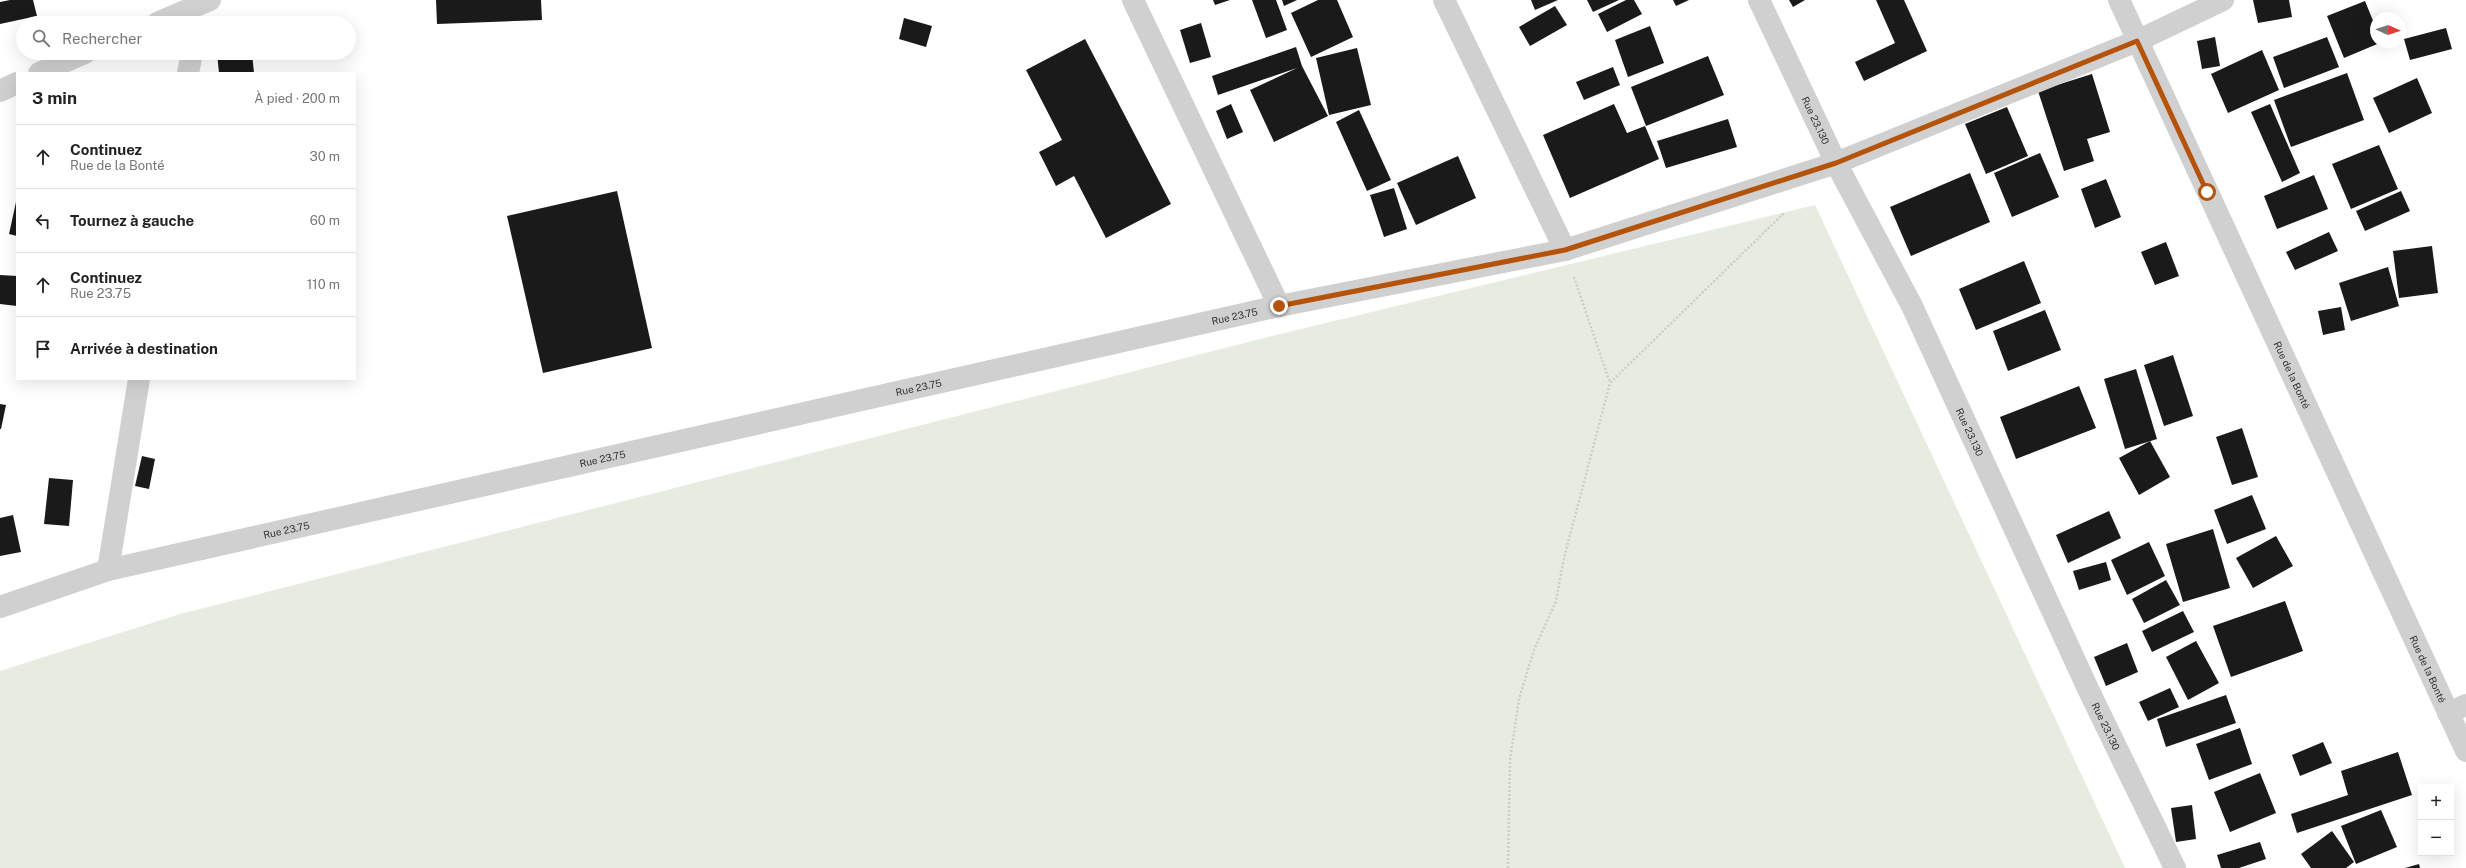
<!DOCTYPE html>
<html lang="fr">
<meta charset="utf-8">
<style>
:root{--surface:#fff;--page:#f2f2f2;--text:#222;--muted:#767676;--line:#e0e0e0}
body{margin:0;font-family:"Public Sans",sans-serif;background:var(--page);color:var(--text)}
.controls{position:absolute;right:12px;bottom:12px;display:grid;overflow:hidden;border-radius:0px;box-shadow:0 4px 16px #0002}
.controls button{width:36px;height:36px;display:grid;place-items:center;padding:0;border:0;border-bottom:1px solid var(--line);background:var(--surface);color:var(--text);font:20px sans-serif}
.compass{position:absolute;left:2370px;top:12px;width:36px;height:36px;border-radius:50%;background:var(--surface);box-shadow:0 4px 16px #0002;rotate:93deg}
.stop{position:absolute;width:12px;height:12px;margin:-9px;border:3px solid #b45309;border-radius:50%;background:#fff}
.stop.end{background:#b45309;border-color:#fff;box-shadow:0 1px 4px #0008}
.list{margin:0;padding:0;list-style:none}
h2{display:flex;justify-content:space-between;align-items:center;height:52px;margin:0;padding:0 16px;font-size:17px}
h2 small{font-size:13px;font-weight:400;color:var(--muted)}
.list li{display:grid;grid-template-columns:26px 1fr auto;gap:12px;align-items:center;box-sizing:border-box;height:64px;padding:0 16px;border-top:1px solid var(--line)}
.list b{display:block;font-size:15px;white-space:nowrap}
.list p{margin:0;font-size:13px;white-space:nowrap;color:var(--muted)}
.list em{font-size:13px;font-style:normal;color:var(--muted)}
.icon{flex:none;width:22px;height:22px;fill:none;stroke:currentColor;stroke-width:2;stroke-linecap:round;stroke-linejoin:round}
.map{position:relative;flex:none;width:2466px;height:868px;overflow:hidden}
.search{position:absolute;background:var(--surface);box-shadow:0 4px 16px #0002;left:16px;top:16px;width:340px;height:44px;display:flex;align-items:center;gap:10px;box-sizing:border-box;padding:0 14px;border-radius:22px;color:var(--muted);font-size:15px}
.panel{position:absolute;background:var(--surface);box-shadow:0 4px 16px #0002;left:16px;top:72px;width:340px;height:308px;border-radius:0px}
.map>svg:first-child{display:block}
</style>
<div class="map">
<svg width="2466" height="868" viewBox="0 0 2466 868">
<rect width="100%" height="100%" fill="#fff"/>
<polygon fill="#e6ecdf" points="1815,205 2125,868 0,868 0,671 180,614 1260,339"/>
<g fill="#1a1a1a">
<polygon points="10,0 33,0 37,16 0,24 0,2"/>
<polygon points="436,0 541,0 542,20 437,24"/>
<polygon points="1213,0 1230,0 1215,5"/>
<polygon points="1252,0 1276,0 1287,30 1266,38"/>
<polygon points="1282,0 1297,0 1284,6"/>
<polygon points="1318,0 1337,0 1353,37 1311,57 1291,13"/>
<polygon points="1531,0 1558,0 1535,10"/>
<polygon points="1587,0 1619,0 1593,12"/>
<polygon points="1626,0 1634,0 1642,14 1607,32 1598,14"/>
<polygon points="1673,0 1689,0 1676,6"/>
<polygon points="1789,0 1805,0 1793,7"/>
<polygon points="1876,0 1904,0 1927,51 1864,81 1855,62 1895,43"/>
<polygon points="2253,0 2289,0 2292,17 2258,23"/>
<polygon points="2365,1 2376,28 2376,42 2382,42 2344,58 2327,16"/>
<polygon points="1555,6 1567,25 1530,46 1519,27"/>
<polygon points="904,18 932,26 926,47 899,39"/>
<polygon points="1201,23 1211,57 1190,63 1180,30"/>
<polygon points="1650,26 1664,63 1628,77 1615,40"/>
<polygon points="2446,28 2452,49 2410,60 2404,39"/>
<polygon points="2215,37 2220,66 2202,69 2197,41"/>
<polygon points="2327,37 2339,67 2284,88 2273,57"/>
<polygon points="1085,39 1171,204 1106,238 1074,176 1056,186 1039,152 1062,140 1026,70"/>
<polygon points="1296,47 1302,66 1328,116 1274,142 1250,90 1297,68 1218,95 1212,76"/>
<polygon points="1357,48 1371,105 1329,115 1316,58"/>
<polygon points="2262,50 2279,90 2228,113 2211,74"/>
<polygon points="217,53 252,53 254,73 219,73"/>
<polygon points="1708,56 1724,95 1646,126 1631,87"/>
<polygon points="1613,67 1620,85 1584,100 1576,82"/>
<polygon points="2347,73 2364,120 2291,147 2274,100"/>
<polygon points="2092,74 2110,132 2087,139 2094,161 2064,171 2038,91"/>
<polygon points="2417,78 2432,113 2389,133 2373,98"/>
<polygon points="1231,104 1243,132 1227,139 1216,111"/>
<polygon points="1614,104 1627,133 1645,126 1659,159 1570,198 1543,135"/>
<polygon points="2270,104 2300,173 2282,182 2251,112"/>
<polygon points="2007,107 2028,156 1986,174 1965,124"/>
<polygon points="1359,110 1391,180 1367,191 1336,122"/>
<polygon points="1728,119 1737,147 1666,168 1657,141"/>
<polygon points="2379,145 2398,189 2351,209 2332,164"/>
<polygon points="2040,153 2059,197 2012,217 1994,173"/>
<polygon points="1458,156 1476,198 1416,225 1397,183"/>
<polygon points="1970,173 1990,222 1911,256 1890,207"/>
<polygon points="2314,175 2328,209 2277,229 2264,196"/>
<polygon points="2106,179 2121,217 2095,228 2081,189"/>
<polygon points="1394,188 1407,229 1384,237 1370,195"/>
<polygon points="617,191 652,348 543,373 507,216"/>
<polygon points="2401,191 2410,211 2365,231 2356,211"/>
<polygon points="16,202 17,202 17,236 9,234"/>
<polygon points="2329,232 2338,251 2295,270 2286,252"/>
<polygon points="2166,242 2179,276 2155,285 2141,252"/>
<polygon points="2432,246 2438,293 2399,298 2393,251"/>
<polygon points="2024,261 2041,303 1976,330 1959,289"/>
<polygon points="2388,267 2399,306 2351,321 2339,283"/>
<polygon points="0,275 17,276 17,306 0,304"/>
<polygon points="2341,307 2345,330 2323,335 2318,311"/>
<polygon points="2045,310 2061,350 2008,371 1993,331"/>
<polygon points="2173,355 2193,416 2164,426 2144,365"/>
<polygon points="2136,369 2157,439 2125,449 2104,379"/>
<polygon points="2079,386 2096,428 2016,459 2000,417"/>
<polygon points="0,404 6,405 1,429 0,429"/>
<polygon points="2242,428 2258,477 2232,485 2216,437"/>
<polygon points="2150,441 2170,477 2139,495 2119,458"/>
<polygon points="142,456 155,459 149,489 135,486"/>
<polygon points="49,478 73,480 69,526 44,524"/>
<polygon points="2252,495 2266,529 2227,544 2214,510"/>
<polygon points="2109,511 2121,538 2068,563 2056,535"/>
<polygon points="13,515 21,552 0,556 0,518"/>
<polygon points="2213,529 2230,588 2183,602 2166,544"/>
<polygon points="2276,536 2293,566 2253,588 2236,558"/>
<polygon points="2149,542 2165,576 2127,595 2111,560"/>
<polygon points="2106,562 2111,580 2079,590 2073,571"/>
<polygon points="2166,580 2180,605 2144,623 2132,599"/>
<polygon points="2285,601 2303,651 2231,677 2213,626"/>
<polygon points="2183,611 2194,632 2152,652 2142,631"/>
<polygon points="2196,641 2219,683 2188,700 2166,657"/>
<polygon points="2127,643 2138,672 2106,686 2094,657"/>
<polygon points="2170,688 2179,707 2148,721 2139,702"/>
<polygon points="2226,695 2236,723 2166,747 2157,719"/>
<polygon points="2240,728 2252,764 2209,780 2196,744"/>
<polygon points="2323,742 2332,763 2300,776 2292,755"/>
<polygon points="2398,752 2412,795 2297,833 2291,814 2348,795 2341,771"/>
<polygon points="2260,773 2276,813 2230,832 2214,792"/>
<polygon points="2192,805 2196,839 2176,842 2171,808"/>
<polygon points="2381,810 2397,847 2356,864 2341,826"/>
<polygon points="2332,831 2354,862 2346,868 2311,868 2301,854"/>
<polygon points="2260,842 2266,859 2239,868 2221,868 2217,855"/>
<polygon points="2419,864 2420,868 2405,868"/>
</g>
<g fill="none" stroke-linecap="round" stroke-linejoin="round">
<g stroke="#cdcdcd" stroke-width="2.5" stroke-dasharray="2 2" stroke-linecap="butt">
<polyline points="1574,277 1610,383"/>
<polyline points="1508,868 1510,760 1519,699 1534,650 1556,601 1564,558 1610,383 1785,212"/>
</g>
<g stroke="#d0d0d0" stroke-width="22">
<polyline points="1133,0 1279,306"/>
<polyline points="1444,0 1565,250"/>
<path id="s1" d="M 1759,0 L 1836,163 L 1912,306 L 2089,691 L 2175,868"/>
<path id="s2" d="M 2119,0 L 2466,751"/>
<polyline points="157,23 210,0"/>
<polyline points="39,73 85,53"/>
<polyline points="188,73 192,53"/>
<polyline points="0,91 17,83"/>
<polyline points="108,570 139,379"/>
<path id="s3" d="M 0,607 L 108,570 L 1279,306 L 1565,250 L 1836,163 L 2137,41 L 2223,0"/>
<polyline points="2448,713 2466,705"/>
</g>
</g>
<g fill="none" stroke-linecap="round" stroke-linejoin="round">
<polyline stroke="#b45309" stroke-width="5" points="1279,306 1565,250 1836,163 2137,41 2207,192"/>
</g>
<g text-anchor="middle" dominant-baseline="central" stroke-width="4" stroke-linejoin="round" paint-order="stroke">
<g font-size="10" fill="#333" stroke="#fff">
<text stroke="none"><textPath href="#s1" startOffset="133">Rue 23.130</textPath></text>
<text stroke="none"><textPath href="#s3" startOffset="1269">Rue 23.75</textPath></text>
<text stroke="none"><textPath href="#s2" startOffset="413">Rue de la Bonté</textPath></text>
<text stroke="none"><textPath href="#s3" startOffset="945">Rue 23.75</textPath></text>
<text stroke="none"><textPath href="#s1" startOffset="481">Rue 23.130</textPath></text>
<text stroke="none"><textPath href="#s3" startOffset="621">Rue 23.75</textPath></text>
<text stroke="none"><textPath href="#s3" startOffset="297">Rue 23.75</textPath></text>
<text stroke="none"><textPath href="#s2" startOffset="737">Rue de la Bonté</textPath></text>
<text stroke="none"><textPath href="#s1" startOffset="805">Rue 23.130</textPath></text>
</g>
</g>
</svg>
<div class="controls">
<button>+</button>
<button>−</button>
</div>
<svg class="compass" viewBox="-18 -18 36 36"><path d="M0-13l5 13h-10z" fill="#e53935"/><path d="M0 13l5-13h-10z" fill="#767676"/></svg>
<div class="stop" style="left:2207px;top:192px"></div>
<div class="stop end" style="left:1279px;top:306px"></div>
<div class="search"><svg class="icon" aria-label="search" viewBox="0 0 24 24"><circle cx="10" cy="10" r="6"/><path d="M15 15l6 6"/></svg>Rechercher</div>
<section class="panel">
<h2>3 min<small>À pied · 200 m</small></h2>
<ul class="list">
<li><svg class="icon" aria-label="ahead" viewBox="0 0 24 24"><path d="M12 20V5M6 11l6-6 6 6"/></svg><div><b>Continuez</b><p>Rue de la Bonté</p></div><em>30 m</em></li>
<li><svg class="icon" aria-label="left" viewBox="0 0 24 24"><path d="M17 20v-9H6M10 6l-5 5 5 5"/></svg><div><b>Tournez à gauche</b></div><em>60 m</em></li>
<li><svg class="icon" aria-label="ahead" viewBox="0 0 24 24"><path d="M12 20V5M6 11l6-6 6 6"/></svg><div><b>Continuez</b><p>Rue 23.75</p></div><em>110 m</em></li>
<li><svg class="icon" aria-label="arrive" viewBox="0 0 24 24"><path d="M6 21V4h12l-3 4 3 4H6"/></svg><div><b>Arrivée à destination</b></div></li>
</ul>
</section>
</div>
